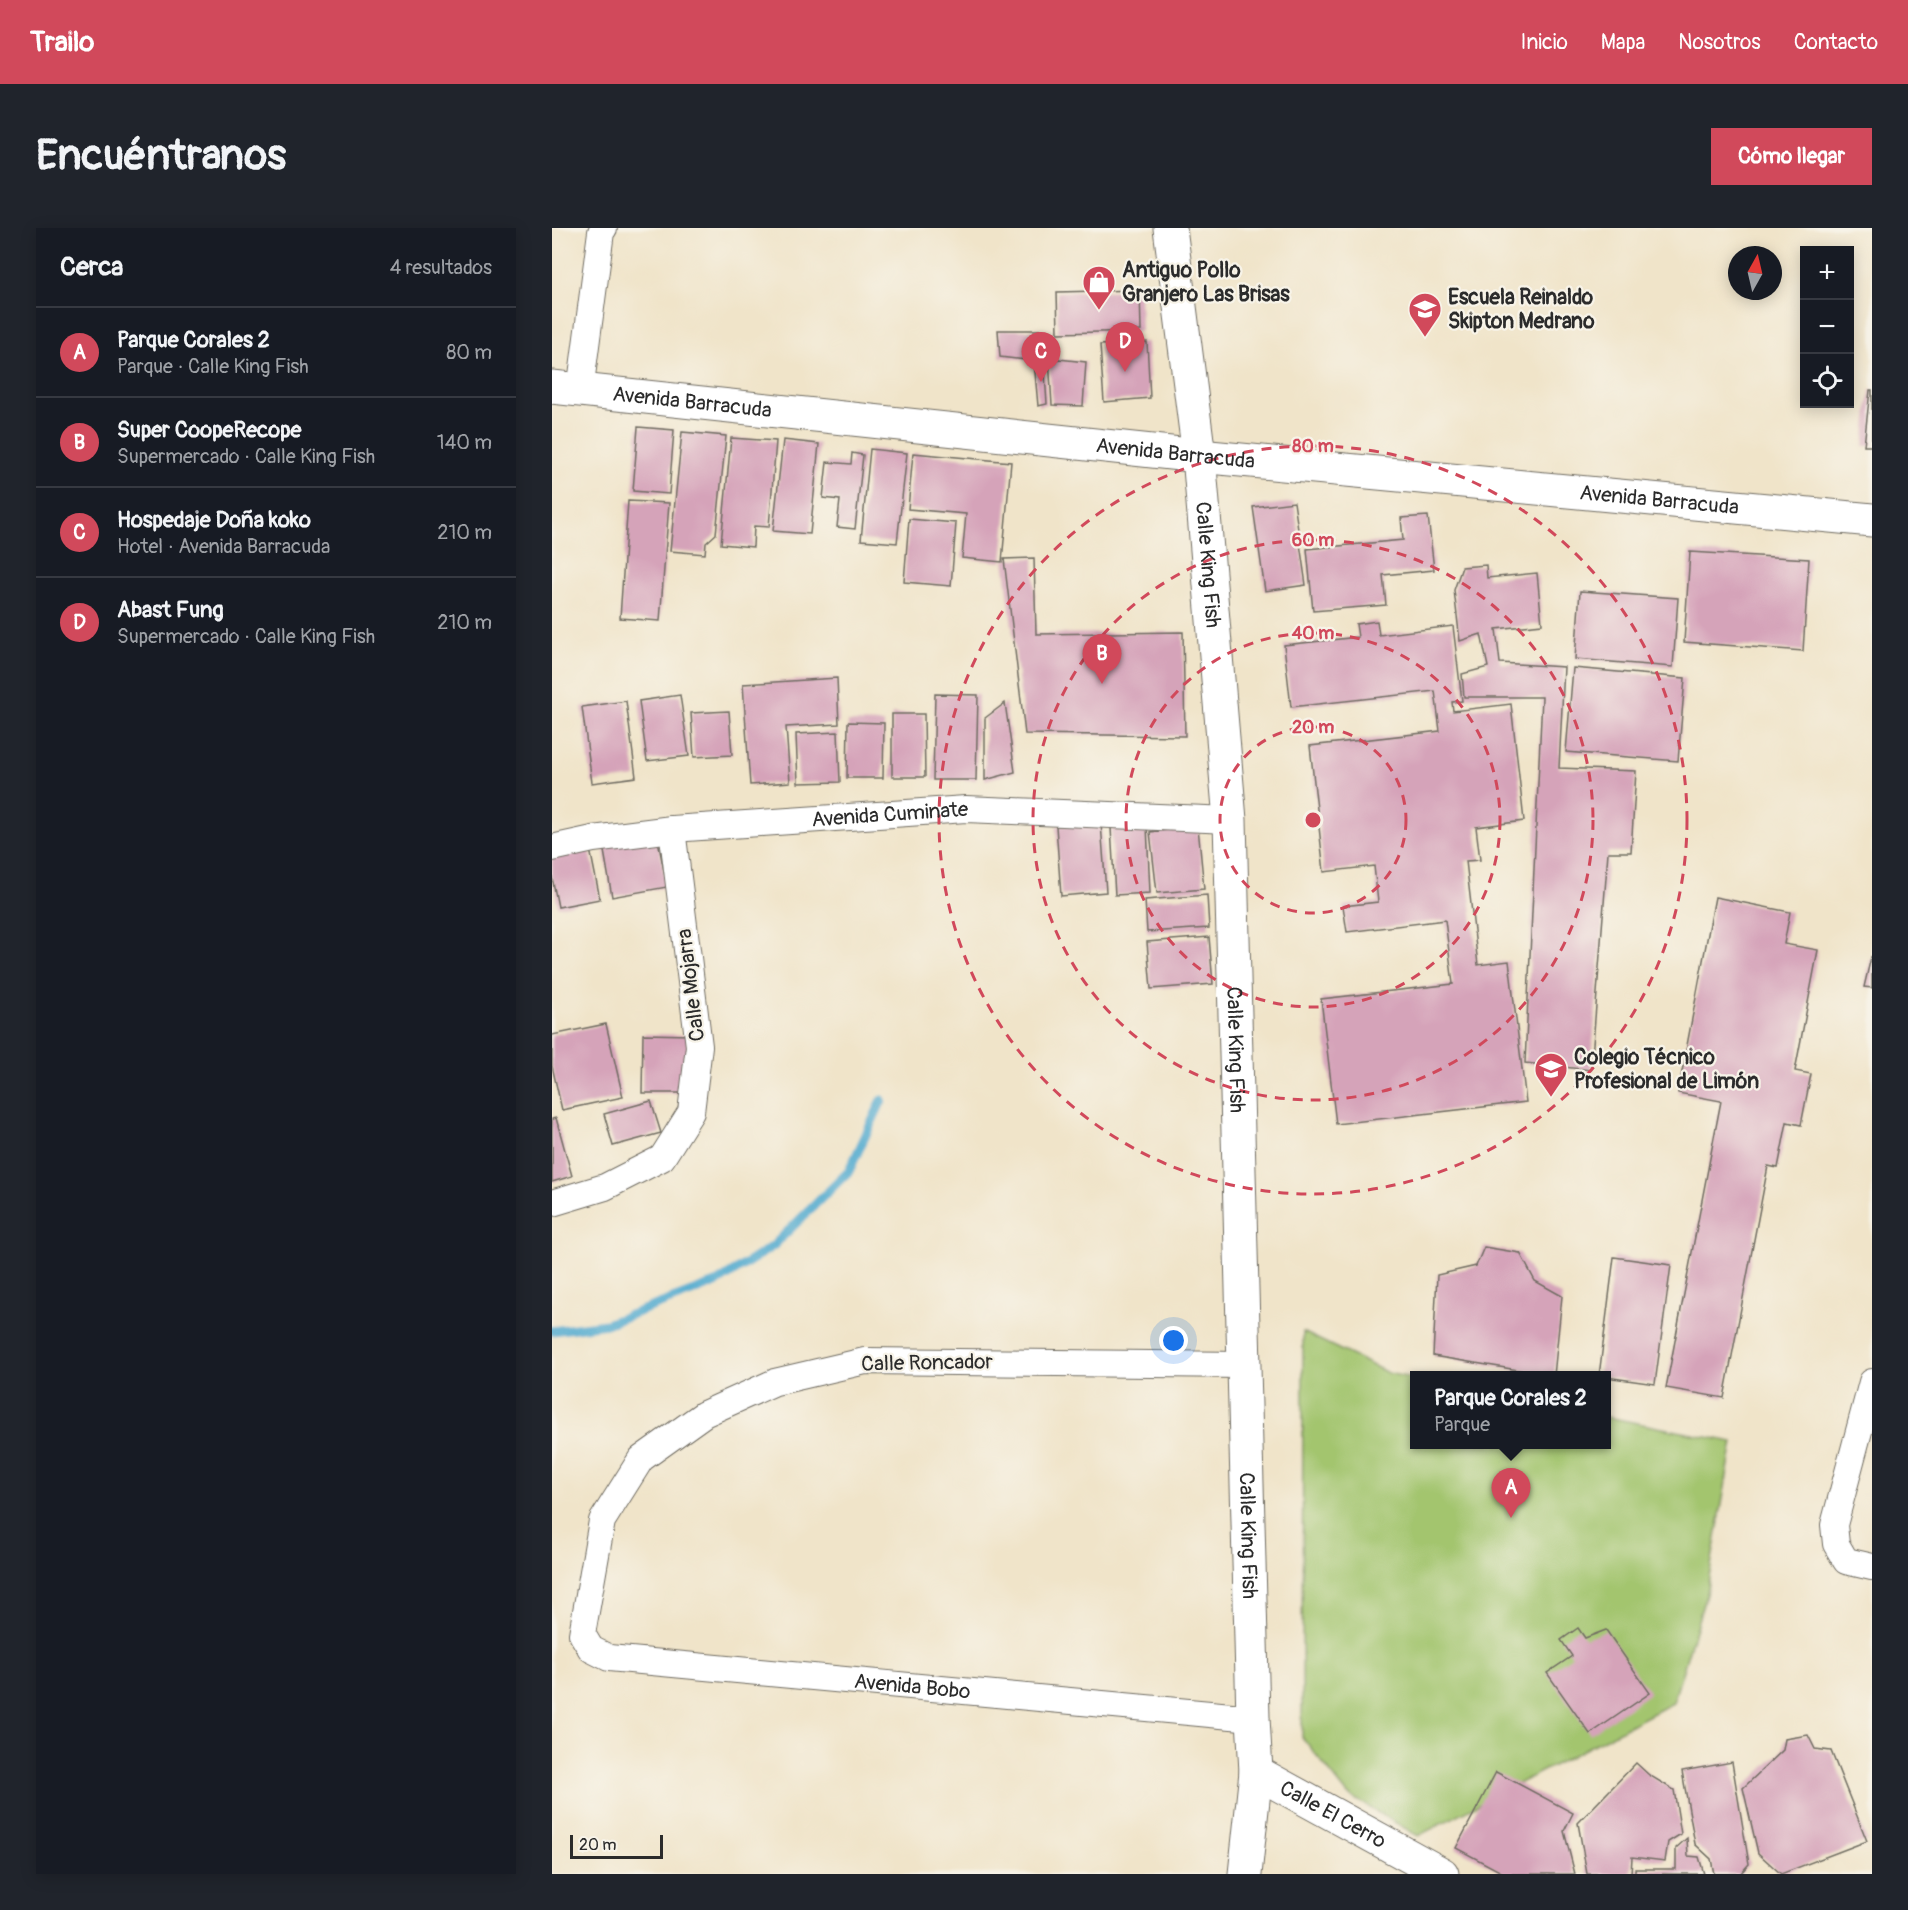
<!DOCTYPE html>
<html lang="es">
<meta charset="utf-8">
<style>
:root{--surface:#171b24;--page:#20242c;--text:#f1f3f6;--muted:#9ea1a6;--line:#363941;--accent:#d1495b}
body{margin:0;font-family:Pangolin,sans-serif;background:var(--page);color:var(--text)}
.controls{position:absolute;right:18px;top:18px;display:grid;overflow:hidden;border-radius:0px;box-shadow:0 3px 15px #0003}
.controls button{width:54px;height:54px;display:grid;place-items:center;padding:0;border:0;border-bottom:2px solid var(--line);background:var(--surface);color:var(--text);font:30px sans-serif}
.compass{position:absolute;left:1176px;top:18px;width:54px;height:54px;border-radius:50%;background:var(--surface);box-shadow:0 3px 15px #0003;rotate:8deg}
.scale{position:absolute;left:18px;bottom:15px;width:93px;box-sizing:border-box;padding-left:6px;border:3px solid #2b2b2b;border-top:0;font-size:16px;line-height:21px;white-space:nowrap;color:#2b2b2b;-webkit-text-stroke:4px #f7f3e8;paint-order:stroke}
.you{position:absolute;left:622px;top:1113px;width:21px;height:21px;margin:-15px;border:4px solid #fff;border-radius:50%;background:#1a73e8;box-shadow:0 0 0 9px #1a73e833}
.badge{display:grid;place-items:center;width:39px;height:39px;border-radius:50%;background:var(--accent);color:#fff;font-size:20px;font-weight:700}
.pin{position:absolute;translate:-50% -50px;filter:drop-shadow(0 2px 3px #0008)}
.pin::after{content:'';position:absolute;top:32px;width:21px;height:18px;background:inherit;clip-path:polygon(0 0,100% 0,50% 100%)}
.popup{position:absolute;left:858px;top:1143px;width:201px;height:78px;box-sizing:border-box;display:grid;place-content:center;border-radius:0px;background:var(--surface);filter:drop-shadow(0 2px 4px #0005);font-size:20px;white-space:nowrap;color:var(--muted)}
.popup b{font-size:22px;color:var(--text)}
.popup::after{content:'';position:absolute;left:50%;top:100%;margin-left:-12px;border:12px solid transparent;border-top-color:var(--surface)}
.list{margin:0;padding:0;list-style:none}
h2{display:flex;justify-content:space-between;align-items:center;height:78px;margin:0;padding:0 24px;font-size:26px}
h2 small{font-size:20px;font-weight:400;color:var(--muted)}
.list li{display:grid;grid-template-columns:39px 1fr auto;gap:18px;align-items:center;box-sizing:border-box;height:90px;padding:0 24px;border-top:2px solid var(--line)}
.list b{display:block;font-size:22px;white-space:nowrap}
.list p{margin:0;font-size:20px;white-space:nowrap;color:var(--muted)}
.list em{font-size:20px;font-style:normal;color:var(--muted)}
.icon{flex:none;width:33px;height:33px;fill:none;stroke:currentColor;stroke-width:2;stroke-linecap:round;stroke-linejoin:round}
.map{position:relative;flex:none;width:1320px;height:1646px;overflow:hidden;border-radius:0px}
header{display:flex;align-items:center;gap:36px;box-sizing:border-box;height:84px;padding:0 30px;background:var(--accent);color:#fff}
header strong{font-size:28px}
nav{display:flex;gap:33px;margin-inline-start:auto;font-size:21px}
.intro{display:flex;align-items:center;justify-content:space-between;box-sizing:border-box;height:144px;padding:0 36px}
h1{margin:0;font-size:42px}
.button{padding:15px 27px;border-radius:0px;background:var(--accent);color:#fff;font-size:21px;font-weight:700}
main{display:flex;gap:36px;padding:0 36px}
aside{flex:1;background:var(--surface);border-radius:0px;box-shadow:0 3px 15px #0003}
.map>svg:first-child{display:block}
</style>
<header>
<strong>Trailo</strong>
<nav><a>Inicio</a><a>Mapa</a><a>Nosotros</a><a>Contacto</a></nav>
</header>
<div class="intro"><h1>Encuéntranos</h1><a class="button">Cómo llegar</a></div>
<main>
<aside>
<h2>Cerca<small>4 resultados</small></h2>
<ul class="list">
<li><span class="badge">A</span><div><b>Parque Corales 2</b><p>Parque · Calle King Fish</p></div><em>80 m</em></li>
<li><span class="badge">B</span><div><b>Super CoopeRecope</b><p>Supermercado · Calle King Fish</p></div><em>140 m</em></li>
<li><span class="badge">C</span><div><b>Hospedaje Doña koko</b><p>Hotel · Avenida Barracuda</p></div><em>210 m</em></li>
<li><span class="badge">D</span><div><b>Abast Fung</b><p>Supermercado · Calle King Fish</p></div><em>210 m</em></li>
</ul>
</aside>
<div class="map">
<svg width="1320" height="1646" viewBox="0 0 1320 1646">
<rect width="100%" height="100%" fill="#f7f3e8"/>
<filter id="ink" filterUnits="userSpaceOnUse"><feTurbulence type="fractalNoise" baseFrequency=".0167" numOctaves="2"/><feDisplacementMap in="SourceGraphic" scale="12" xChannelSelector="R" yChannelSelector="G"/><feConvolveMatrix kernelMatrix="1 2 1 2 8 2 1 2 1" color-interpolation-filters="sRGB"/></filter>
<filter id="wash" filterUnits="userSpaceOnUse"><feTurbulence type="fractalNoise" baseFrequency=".008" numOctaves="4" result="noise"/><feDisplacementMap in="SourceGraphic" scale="24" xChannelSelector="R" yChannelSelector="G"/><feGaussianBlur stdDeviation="1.35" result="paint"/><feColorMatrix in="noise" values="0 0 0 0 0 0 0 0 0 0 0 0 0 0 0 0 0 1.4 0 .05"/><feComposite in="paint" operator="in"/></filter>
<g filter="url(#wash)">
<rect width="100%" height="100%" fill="#f0e4c9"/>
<polygon fill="#a3c56e" stroke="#67784c" stroke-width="1.5" points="751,1104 836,1145 863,1151 863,1216 1055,1216 1055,1189 1181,1214 1154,1366 1121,1475 866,1608 796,1567 750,1509"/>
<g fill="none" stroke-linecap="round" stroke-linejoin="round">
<polyline stroke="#52abcf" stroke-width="9" points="0,1103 54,1096 166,1054 221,1018 297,943 330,872"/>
</g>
<g id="blocks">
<g fill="#d5a3b9">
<polygon points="588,62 589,103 506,105 505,64"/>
<polygon points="446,102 490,102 495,176 486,178 482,133 448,129"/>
<polygon points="595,114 598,170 552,174 548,117"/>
<polygon points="497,130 534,134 531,178 500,177"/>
<polygon points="1318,162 1320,162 1320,218 1312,218"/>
<polygon points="86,199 122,202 117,266 81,263"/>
<polygon points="130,204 174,208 164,306 154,315 153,326 118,323"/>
<polygon points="179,210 224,213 217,299 202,298 201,319 169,316"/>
<polygon points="231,212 267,216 258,306 221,303"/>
<polygon points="318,221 355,225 345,315 309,312"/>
<polygon points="300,225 311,227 303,301 285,299 288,272 271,270 275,234 299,236"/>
<polygon points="361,225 459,234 450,334 410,330 414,286 356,281"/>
<polygon points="76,273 117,275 108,393 68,390"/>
<polygon points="742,274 754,357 713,363 701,279"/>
<polygon points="876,288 882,342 831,347 834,377 761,383 755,321 851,312 849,290"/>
<polygon points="357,291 404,295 399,358 352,354"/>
<polygon points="1138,324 1257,331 1251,423 1132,414"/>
<polygon points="482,330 484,406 631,404 633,508 473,506 452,331"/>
<polygon points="934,337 935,350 985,345 990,396 944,401 948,435 1012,439 1007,540 1084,543 1079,624 1056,624 1039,842 973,835 990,469 912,469 910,446 936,439 929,406 908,413 902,362 910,339"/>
<polygon points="1028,363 1126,370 1121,439 1023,431"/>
<polygon points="825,393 827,407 901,398 910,473 900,474 901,483 959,476 972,593 924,599 928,632 914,633 926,737 957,733 974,874 784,896 769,771 901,756 893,692 795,704 791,678 826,674 822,638 772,644 758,518 888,503 883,463 739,479 732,417 806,409 804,396"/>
<polygon points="1021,440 1133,450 1126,533 1014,524"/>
<polygon points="285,450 287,496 234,499 238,554 198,557 191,456"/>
<polygon points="383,466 426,467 424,552 381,552"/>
<polygon points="128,467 137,528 95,533 87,473"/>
<polygon points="74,473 84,549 40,555 30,479"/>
<polygon points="453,475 463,544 433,552 433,490"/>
<polygon points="177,483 180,527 142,529 139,485"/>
<polygon points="340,486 372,486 373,549 340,549"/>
<polygon points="296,494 332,495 331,550 295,550"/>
<polygon points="286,504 288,554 246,555 244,506"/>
<polygon points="549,595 554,664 509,668 504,598"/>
<polygon points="595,598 598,665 563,667 559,600"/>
<polygon points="646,599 652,661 605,665 598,604"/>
<polygon points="105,607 115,659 60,669 51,617"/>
<polygon points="37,616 48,671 6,679 0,649 0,624"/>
<polygon points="655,667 657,700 595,704 593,672"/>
<polygon points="1163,669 1238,684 1232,716 1266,722 1243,843 1259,846 1249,897 1235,894 1226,940 1216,938 1172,1170 1114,1160 1169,873 1126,865"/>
<polygon points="657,709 661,756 599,761 595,714"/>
<polygon points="1319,729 1320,730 1320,760 1312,759"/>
<polygon points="54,796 71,869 10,882 0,838 0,807"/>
<polygon points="91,806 139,807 138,865 90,865"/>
<polygon points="99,873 109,905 61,918 52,886"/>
<polygon points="4,890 20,948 0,954 0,891"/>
<polygon points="932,1019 968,1025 983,1053 1010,1068 1002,1148 881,1128 885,1047 924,1038"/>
<polygon points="1062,1029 1119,1037 1103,1156 1047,1148"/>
<polygon points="1026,1400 1033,1410 1054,1402 1098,1465 1038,1506 995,1445 1020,1428 1009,1412"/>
<polygon points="1256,1507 1263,1521 1279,1523 1315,1613 1229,1646 1206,1625 1191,1560 1231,1522 1233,1511"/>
<polygon points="1180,1534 1197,1636 1188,1646 1162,1646 1159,1631 1143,1616 1130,1543"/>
<polygon points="1084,1535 1097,1547 1122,1562 1129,1606 1116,1614 1113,1633 1080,1629 1079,1646 1035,1646 1026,1595"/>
<polygon points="944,1544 1021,1585 1012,1603 1023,1646 953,1646 904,1620"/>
<polygon points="1135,1610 1136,1628 1147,1629 1152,1646 1083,1646 1083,1641 1124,1641 1124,1620"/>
</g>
</g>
</g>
<g filter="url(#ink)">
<use href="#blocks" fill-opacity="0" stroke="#706c62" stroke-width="1.5"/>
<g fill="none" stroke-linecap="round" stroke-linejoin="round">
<g stroke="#706c62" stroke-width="28">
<g id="street">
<polyline points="28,163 49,4 52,0"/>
<path id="s1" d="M 0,620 L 41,611 L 120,601 L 414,581 L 678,592"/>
<polyline points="0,975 53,959 110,930 139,884 147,818 120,601"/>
<path id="s2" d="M 693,1137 L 313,1133 L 223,1154 L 152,1186 L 89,1231 L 50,1293 L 30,1406 L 39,1421 L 57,1430 L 701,1490"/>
<polyline points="1320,1154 1282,1297 1284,1316 1294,1333 1320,1339"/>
</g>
</g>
<g stroke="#706c62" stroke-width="35">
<g id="secondary">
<path id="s3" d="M 618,0 L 647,228 L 678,592 L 701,1490 L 704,1544 L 693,1646"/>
<path id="s4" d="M 0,159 L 647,228 L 1320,292"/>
<path id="s5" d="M 704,1544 L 890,1646"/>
</g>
</g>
<use href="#street" stroke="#fff" stroke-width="26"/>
<use href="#secondary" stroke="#fff" stroke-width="33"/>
</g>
</g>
<g fill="none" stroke="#d1495b" stroke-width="3" stroke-dasharray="10 8">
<circle cx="761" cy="592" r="93"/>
<circle cx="761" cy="592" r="187"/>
<circle cx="761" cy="592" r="280"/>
<circle cx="761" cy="592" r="374"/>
</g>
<defs>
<g id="shop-pin" transform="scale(1.725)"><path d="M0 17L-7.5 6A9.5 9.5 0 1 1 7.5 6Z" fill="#d1495b" stroke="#f7f3e8"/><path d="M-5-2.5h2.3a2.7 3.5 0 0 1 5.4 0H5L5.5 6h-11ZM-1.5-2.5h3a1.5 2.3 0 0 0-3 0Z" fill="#fff"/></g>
<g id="school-pin" transform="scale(1.725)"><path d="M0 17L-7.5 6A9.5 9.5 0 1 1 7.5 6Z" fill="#d1495b" stroke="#f7f3e8"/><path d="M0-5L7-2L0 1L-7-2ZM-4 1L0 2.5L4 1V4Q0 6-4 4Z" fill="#fff"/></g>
</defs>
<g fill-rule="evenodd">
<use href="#shop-pin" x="547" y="54"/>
<use href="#school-pin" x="873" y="81"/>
<use href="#school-pin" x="999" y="841"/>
</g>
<g text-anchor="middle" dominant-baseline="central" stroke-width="4.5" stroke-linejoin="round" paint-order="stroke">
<g font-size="21" font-weight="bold" fill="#2b2b2b" stroke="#f7f3e8" text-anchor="start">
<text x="570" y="42">Antiguo Pollo<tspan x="570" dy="24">Granjero Las Brisas</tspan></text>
<text x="896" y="69">Escuela Reinaldo<tspan x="896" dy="24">Skipton Medrano</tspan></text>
<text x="1022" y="829">Colegio Técnico<tspan x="1022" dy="24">Profesional de Limón</tspan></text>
</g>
<g font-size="21" fill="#2b2b2b" stroke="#f7f3e8">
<text stroke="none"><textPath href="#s4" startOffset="141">Avenida Barracuda</textPath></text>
<text stroke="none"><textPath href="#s4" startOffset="627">Avenida Barracuda</textPath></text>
<text stroke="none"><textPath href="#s4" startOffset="1113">Avenida Barracuda</textPath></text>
<text stroke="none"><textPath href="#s3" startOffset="339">Calle King Fish</textPath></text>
<text stroke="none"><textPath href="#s1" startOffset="340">Avenida Cuminate</textPath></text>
<text transform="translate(139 757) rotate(-97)">Calle Mojarra</text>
<text stroke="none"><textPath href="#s3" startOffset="825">Calle King Fish</textPath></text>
<text transform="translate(375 1135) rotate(-1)">Calle Roncador</text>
<text stroke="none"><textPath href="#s3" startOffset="1311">Calle King Fish</textPath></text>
<text stroke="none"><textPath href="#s2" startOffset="1158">Avenida Bobo</textPath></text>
<text stroke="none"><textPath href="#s5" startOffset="88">Calle El Cerro</textPath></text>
</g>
</g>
<circle cx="761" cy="592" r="9" fill="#d1495b" stroke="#f7f3e8" stroke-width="3"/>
<g font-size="18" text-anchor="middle" font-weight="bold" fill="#d1495b" stroke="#f7f3e8" stroke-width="4.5" stroke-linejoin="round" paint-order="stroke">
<text x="761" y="224">80 m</text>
<text x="761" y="318">60 m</text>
<text x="761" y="411">40 m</text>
<text x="761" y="505">20 m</text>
</g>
</svg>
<div class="controls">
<button>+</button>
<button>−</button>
<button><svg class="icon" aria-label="locate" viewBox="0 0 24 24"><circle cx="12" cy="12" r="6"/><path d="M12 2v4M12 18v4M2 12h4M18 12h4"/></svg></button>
</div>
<svg class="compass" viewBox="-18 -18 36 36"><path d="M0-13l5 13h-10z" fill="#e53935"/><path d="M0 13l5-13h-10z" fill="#9ea1a6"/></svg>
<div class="scale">20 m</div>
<div class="you"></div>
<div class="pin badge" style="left:959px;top:1290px">A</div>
<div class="popup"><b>Parque Corales 2</b>Parque</div>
<div class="pin badge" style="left:550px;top:456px">B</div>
<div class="pin badge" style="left:489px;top:154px">C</div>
<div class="pin badge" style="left:573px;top:144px">D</div>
</div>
</main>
